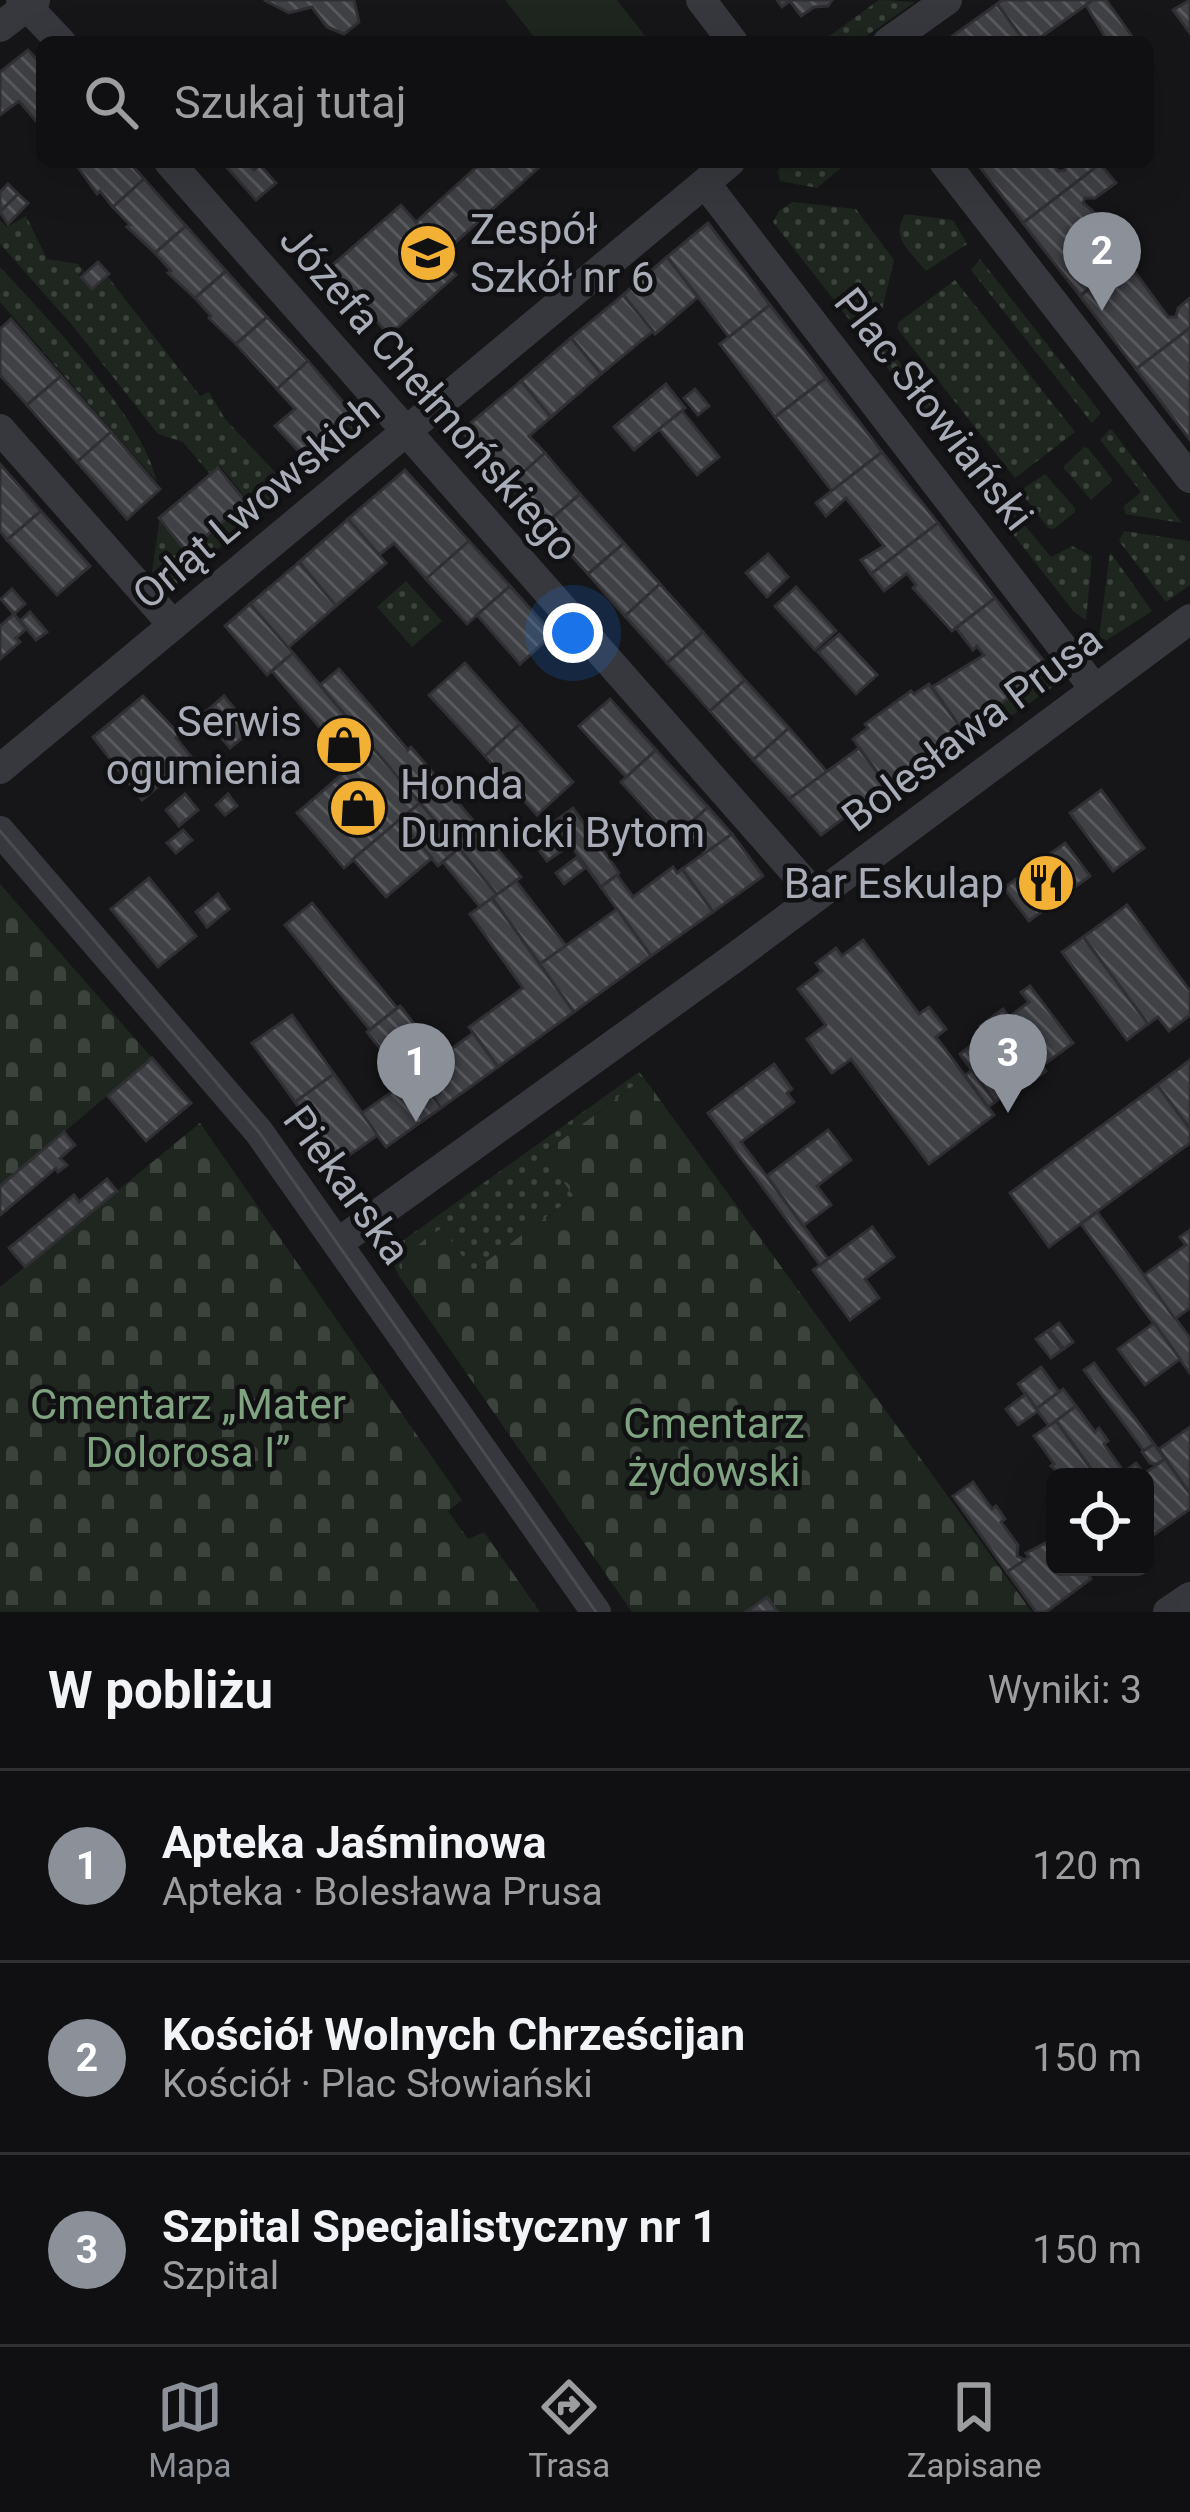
<!DOCTYPE html>
<html lang="pl">
<meta charset="utf-8">
<style>
:root{--surface:#101012;--page:#19191b;--text:#f1f3f6;--muted:#9c9d9f;--line:#303032;--accent:#8c9099}
body{margin:0;font-family:Roboto,sans-serif;background:var(--page);color:var(--text)}
.controls{position:absolute;right:36px;bottom:36px;display:grid;overflow:hidden;border-radius:18px;box-shadow:0 12px 48px #0002}
.controls button{width:108px;height:108px;display:grid;place-items:center;padding:0;border:0;border-bottom:3px solid var(--line);background:var(--surface);color:var(--text);font:60px sans-serif}
.you{position:absolute;left:573px;top:633px;width:42px;height:42px;margin:-30px;border:9px solid #fff;border-radius:50%;background:#1a73e8;box-shadow:0 0 0 18px #1a73e833}
.badge{display:grid;place-items:center;width:78px;height:78px;border-radius:50%;background:var(--accent);color:#fff;font-size:39px;font-weight:700}
.pin{position:absolute;translate:-50% -99px;filter:drop-shadow(0 3px 6px #0008)}
.pin::after{content:'';position:absolute;top:63px;width:42px;height:36px;background:inherit;clip-path:polygon(0 0,100% 0,50% 100%)}
.list{margin:0;padding:0;list-style:none}
h2{display:flex;justify-content:space-between;align-items:center;height:156px;margin:0;padding:0 48px;font-size:51px}
h2 small{font-size:39px;font-weight:400;color:var(--muted)}
.list li{display:grid;grid-template-columns:78px 1fr auto;gap:36px;align-items:center;box-sizing:border-box;height:192px;padding:0 48px;border-top:3px solid var(--line)}
.list b{display:block;font-size:45px;white-space:nowrap}
.list p{margin:0;font-size:39px;white-space:nowrap;color:var(--muted)}
.list em{font-size:39px;font-style:normal;color:var(--muted)}
.icon{flex:none;width:66px;height:66px;fill:none;stroke:currentColor;stroke-width:2;stroke-linecap:round;stroke-linejoin:round}
.map{position:relative;flex:none;width:1190px;height:1612px;overflow:hidden}
.search{position:absolute;background:var(--surface);box-shadow:0 12px 48px #0002;left:36px;right:36px;top:36px;height:132px;display:flex;align-items:center;gap:30px;box-sizing:border-box;padding:0 42px;border-radius:18px;color:var(--muted);font-size:45px}
.sheet{height:732px;background:var(--surface)}
nav{display:flex;justify-content:space-around;align-items:center;box-sizing:border-box;height:168px;border-top:3px solid var(--line);background:var(--surface);font-size:33px;color:var(--muted)}
nav a{display:grid;justify-items:center;gap:6px}
nav .on{color:var(--accent)}
.map>svg:first-child{display:block}
</style>
<div class="map">
<svg width="1190" height="1612" viewBox="0 0 1190 1612">
<defs>
<pattern id="green-dots" width="8" height="8" patternUnits="userSpaceOnUse" patternTransform="scale(3)"><rect width="8" height="8" fill="#1e261f"/><path d="M2 2h.1M6 6h.1" fill="none" stroke="#3c433d" stroke-width="1.8" stroke-linecap="round"/></pattern>
<pattern id="cemetery-stones" width="16" height="16" patternUnits="userSpaceOnUse" patternTransform="scale(3)"><rect width="16" height="16" fill="#1e261f"/><path d="M2 7V4a2 2 0 0 1 4 0v3zM10 15v-3a2 2 0 0 1 4 0v3z" fill="#3c433d"/></pattern>
<pattern id="building-back-hatch" width="6" height="6" patternUnits="userSpaceOnUse" patternTransform="scale(3)"><rect width="6" height="6" fill="#404145"/><path d="M-1 5l2 2M0 0l6 6M5-1l2 2" fill="none" stroke="#595a5e"/></pattern>
</defs>
<rect width="100%" height="100%" fill="#161618"/>
<g fill="url(#green-dots)">
<polygon points="879,0 915,2 858,42 821,42"/>
<polygon points="784,162 848,162 817,188 780,181 778,171"/>
<polygon points="792,202 856,209 894,260 882,310 855,327 773,222 779,211"/>
<path d="M 905,214 L 953,220 L 967,244 L 926,271 C 910,251 890,239 905,214 Z"/>
<polygon points="26,216 47,259 78,264 84,271 78,276 92,291 108,277 200,396 209,392 225,419 290,488 172,588 152,572 159,522 189,552 249,502 220,466 209,473 183,442 158,434 72,325 0,244 0,220 7,227"/>
<polygon points="980,259 1101,413 1092,423 971,270"/>
<path d="M 0,267 C 45,315 144,419 157,482 L 0,302 Z"/>
<polygon points="955,280 1075,432 1015,478 897,328 899,322"/>
<polygon points="880,337 998,488 990,498 870,346"/>
<polygon points="353,411 355,432 314,470 303,456"/>
<polygon points="1110,429 1112,430 1182,523 1125,514 1124,506 1141,492 1100,440"/>
<polygon points="1084,447 1088,448 1113,480 1091,500 1063,467"/>
<polygon points="1045,474 1075,508 1075,512 1054,529 1048,528 1023,495 1024,488"/>
<polygon points="1007,504 1051,557 1072,546 1092,556 1086,620 1074,612 998,515"/>
<polygon points="1124,531 1190,541 1190,585 1166,602 1119,541"/>
<polygon points="1110,552 1152,611 1107,640 1099,638"/>
<polygon points="406,581 442,621 412,647 377,607"/>
<polygon points="1043,664 1058,683 925,777 912,758"/>
<polygon points="639,1072 644,1078 545,1152 575,1196 473,1271 442,1228 405,1255 399,1276 390,1257 398,1244"/>
</g>
<g fill="url(#cemetery-stones)">
<polygon points="0,884 152,1058 0,1186"/>
<polygon points="644,1078 1032,1612 632,1612 399,1276 404,1255 442,1228 473,1271 574,1197 544,1153"/>
<polygon points="200,1123 462,1500 448,1511 468,1539 484,1532 540,1612 0,1612 0,1287"/>
</g>
<polygon fill="#1e261f" points="505,0 617,0 650,42 538,42"/>
<g fill="url(#building-back-hatch)" stroke="#303034" stroke-width="3">
<polygon points="264,0 354,0 359,22 344,34 327,27 312,7 289,13"/>
<polygon points="777,0 832,0 828,6 814,7 801,16 790,1 782,7"/>
<polygon points="1002,0 1093,0 1034,42 1025,42 997,4"/>
<polygon points="1093,0 1106,0 1136,42 1108,42 1086,5"/>
<polygon points="1190,0 1190,33 1173,10"/>
<polygon points="997,4 1025,42 944,42"/>
<polygon points="28,50 42,65 42,116 36,121 19,101 0,115 0,72"/>
<polygon points="129,162 144,179 113,207 100,191 97,194 75,163"/>
<polygon points="222,162 247,162 254,170 260,165 276,183 256,200"/>
<polygon points="482,162 545,162 439,257 456,275 389,335 329,268 401,205 416,222"/>
<polygon points="976,162 1053,162 1058,171 1065,170 1066,162 1100,164 1023,223"/>
<polygon points="1100,164 1116,183 1095,198 1085,198 1083,203 1093,211 1100,225 1103,223 1126,260 1080,296 1023,223"/>
<polygon points="144,179 186,226 155,253 127,227 130,225 113,207"/>
<polygon points="8,184 18,194 0,212 0,192"/>
<polygon points="18,194 28,203 8,224 0,212"/>
<polygon points="708,223 770,305 729,337 667,257"/>
<polygon points="186,226 226,271 195,298 168,273 171,271 155,253"/>
<polygon points="667,257 698,297 655,334 623,295"/>
<polygon points="1126,260 1168,317 1176,317 1178,308 1190,298 1190,328 1136,369 1080,296"/>
<polygon points="98,262 109,274 92,289 81,277"/>
<polygon points="226,271 267,317 236,344 209,318 211,316 195,298"/>
<polygon points="623,295 653,331 601,374 571,338"/>
<polygon points="770,305 826,378 775,417 720,344"/>
<polygon points="267,317 308,361 277,389 236,344"/>
<polygon points="11,319 61,376 27,405 0,375 0,329"/>
<polygon points="1190,328 1190,440 1136,369"/>
<polygon points="571,338 601,374 551,417 521,381"/>
<polygon points="308,361 350,410 301,454 275,426 295,409 277,389"/>
<polygon points="61,376 111,432 77,462 27,405"/>
<polygon points="826,378 882,452 832,491 775,417"/>
<polygon points="521,381 551,417 529,436 545,453 509,485 461,431"/>
<polygon points="666,384 685,408 634,450 614,427"/>
<polygon points="695,389 709,406 698,415 684,398"/>
<polygon points="682,411 719,457 697,475 659,429"/>
<polygon points="111,432 160,489 127,519 77,462"/>
<polygon points="882,452 938,523 871,574 861,560 884,546 846,498 826,516 816,503"/>
<polygon points="545,453 580,494 544,525 509,485"/>
<polygon points="0,464 41,511 7,540 0,531"/>
<polygon points="218,468 246,502 187,552 159,518"/>
<polygon points="405,470 469,541 426,579 394,543 379,555 348,519"/>
<polygon points="580,494 624,543 588,574 544,525"/>
<polygon points="41,511 90,566 57,595 7,540"/>
<polygon points="348,519 386,563 336,606 299,562"/>
<polygon points="938,523 995,598 952,631 913,588 916,585 907,573 884,591 871,574"/>
<polygon points="469,541 510,586 467,624 426,579"/>
<polygon points="624,543 660,584 625,616 588,574"/>
<polygon points="768,554 788,577 767,597 746,573"/>
<polygon points="299,562 336,606 288,648 250,604"/>
<polygon points="660,584 703,632 667,663 625,616"/>
<polygon points="510,586 553,634 520,664 477,615"/>
<polygon points="796,587 836,631 815,650 775,606"/>
<polygon points="12,589 25,604 14,614 1,599"/>
<polygon points="995,598 1049,668 963,731 932,687 984,655 977,646 973,650 956,628"/>
<polygon points="250,604 293,653 267,675 225,626"/>
<polygon points="30,612 47,632 36,640 20,621"/>
<polygon points="14,614 26,629 16,638 20,642 0,659 0,626"/>
<polygon points="703,632 745,680 710,711 667,663"/>
<polygon points="839,634 877,675 856,694 818,652"/>
<polygon points="293,653 346,716 325,734 272,671"/>
<polygon points="465,663 520,724 485,756 429,695"/>
<polygon points="339,669 408,750 411,747 521,877 497,895 320,685"/>
<polygon points="745,680 789,728 753,760 710,711"/>
<polygon points="929,684 963,731 887,786 853,739 868,728 865,724 911,691 914,694"/>
<polygon points="143,696 179,734 176,738 192,758 142,800 93,737"/>
<polygon points="224,696 252,730 230,748 202,715"/>
<polygon points="610,699 656,750 626,777 579,726"/>
<polygon points="346,716 373,748 343,773 316,741"/>
<polygon points="520,724 573,782 537,815 485,756"/>
<polygon points="789,728 827,772 789,799 753,760"/>
<polygon points="373,748 420,803 344,868 297,813"/>
<polygon points="859,748 887,786 821,835 789,799"/>
<polygon points="656,750 708,807 673,839 621,782"/>
<polygon points="1101,790 1144,848 1113,871 1070,813"/>
<polygon points="185,794 198,810 179,826 166,810"/>
<polygon points="228,794 237,806 225,815 216,805"/>
<polygon points="420,803 459,848 438,866 399,820"/>
<polygon points="708,807 732,834 705,854 683,830"/>
<polygon points="573,808 619,873 601,887 554,822"/>
<polygon points="399,820 432,858 386,897 353,859"/>
<polygon points="183,830 192,840 176,853 167,843"/>
<polygon points="560,834 569,846 547,861 539,850"/>
<polygon points="732,834 763,876 713,912 682,869"/>
<polygon points="1065,843 1090,876 1029,921 1004,888"/>
<polygon points="459,848 497,895 480,907 443,862"/>
<polygon points="577,857 585,868 564,884 556,873"/>
<polygon points="673,867 677,873 682,869 713,912 651,956 601,887 617,875 633,897"/>
<polygon points="149,878 196,936 158,967 111,909"/>
<polygon points="516,881 566,946 540,964 492,898"/>
<polygon points="218,894 229,909 207,927 196,912"/>
<polygon points="492,898 574,1012 498,1067 469,1027 523,988 470,914"/>
<polygon points="312,903 397,1008 370,1030 285,925"/>
<polygon points="1127,905 1190,991 1190,1015 1169,1031 1158,1017 1148,1024 1083,937"/>
<polygon points="617,909 651,956 574,1012 540,964"/>
<polygon points="1083,937 1148,1024 1127,1040 1062,952"/>
<polygon points="863,940 919,1014 929,1007 946,1029 936,1037 994,1115 929,1164 851,1059 832,1073 807,1039 826,1025 798,989 822,971 816,963 836,948 842,956"/>
<polygon points="1030,986 1073,1043 1042,1066 1046,1071 1027,1085 1023,1080 995,1102 960,1054 986,1034 980,1026 1003,1009 1009,1017 1029,1002 1021,992"/>
<polygon points="400,1006 419,1030 387,1057 367,1032"/>
<polygon points="292,1015 334,1074 295,1102 252,1043"/>
<polygon points="473,1033 498,1067 441,1108 417,1074"/>
<polygon points="152,1058 191,1103 146,1141 108,1096"/>
<polygon points="1190,1060 1190,1129 1157,1085"/>
<polygon points="774,1064 792,1089 787,1093 794,1102 741,1142 828,1259 820,1265 708,1113"/>
<polygon points="972,1070 995,1102 988,1107 965,1075"/>
<polygon points="334,1074 378,1135 338,1163 295,1102"/>
<polygon points="417,1074 441,1108 386,1147 362,1113"/>
<polygon points="1157,1085 1190,1129 1190,1143 1049,1247 1010,1193"/>
<polygon points="828,1130 851,1160 817,1186 831,1205 803,1226 767,1176"/>
<polygon points="64,1132 75,1145 60,1158 67,1165 58,1172 56,1168 0,1215 0,1186"/>
<polygon points="107,1179 117,1191 25,1267 9,1248 74,1195 79,1202"/>
<polygon points="1097,1212 1190,1338 1190,1373 1081,1224"/>
<polygon points="872,1227 894,1257 865,1279 879,1298 850,1320 813,1270"/>
<polygon points="1190,1230 1190,1308 1175,1319 1144,1275 1186,1245 1180,1237"/>
<polygon points="1059,1323 1073,1342 1064,1349 1049,1330"/>
<polygon points="1154,1323 1180,1359 1145,1385 1118,1349"/>
<polygon points="1047,1331 1062,1350 1051,1358 1036,1339"/>
<polygon points="1094,1363 1154,1444 1144,1451 1084,1370"/>
<polygon points="1041,1367 1059,1392 1036,1409 1018,1384"/>
<polygon points="1063,1389 1076,1406 1049,1426 1036,1409"/>
<polygon points="1026,1394 1038,1411 1018,1425 1006,1409"/>
<polygon points="1076,1406 1095,1432 1099,1428 1108,1441 1104,1444 1121,1468 1120,1477 1097,1477 1056,1421"/>
<polygon points="1056,1421 1097,1477 1064,1477 1051,1466 1054,1464 1034,1436"/>
<polygon points="1190,1427 1190,1494 1159,1449"/>
<polygon points="1154,1444 1165,1459 1157,1464 1150,1463 1142,1452"/>
<polygon points="1165,1459 1190,1494 1190,1509 1145,1541 1145,1477 1128,1477 1131,1475 1128,1469 1136,1463 1144,1474"/>
<polygon points="973,1482 992,1509 996,1506 1005,1519 1001,1522 1018,1545 1017,1556 1025,1560 1007,1572 953,1496"/>
<polygon points="1055,1538 1055,1567 1083,1567 1091,1579 1046,1612 1036,1612 1007,1572 1029,1557 1026,1553"/>
<polygon points="767,1597 778,1612 746,1612"/>
</g>
<g fill="none" stroke-linecap="round" stroke-linejoin="round">
<g stroke="#37383d" stroke-width="30">
<polyline points="21,0 61,42"/>
<polyline points="701,0 733,42"/>
<polyline points="0,27 35,0"/>
<polyline points="888,42 947,0"/>
<polyline points="169,162 816,896"/>
<polyline points="944,162 1190,478"/>
<polyline points="705,183 1094,688"/>
<polyline points="0,429 173,625"/>
<polyline points="0,769 730,162"/>
<polyline points="0,831 259,1132 596,1612"/>
<polyline points="338,1243 734,958 1190,619"/>
<polyline points="1168,1612 1190,1597"/>
</g>
<polyline stroke="#4a4c52" stroke-width="3" points="0,831 259,1132 596,1612"/>
</g>
<defs>
<g id="school-disc" transform="scale(3)"><circle r="9.5" fill="#f2b134" stroke="#111113"/><path d="M0-5L7-2L0 1L-7-2ZM-4 1L0 2.5L4 1V4Q0 6-4 4Z" fill="#111"/></g>
<g id="shop-disc" transform="scale(3)"><circle r="9.5" fill="#f2b134" stroke="#111113"/><path d="M-5-2.5h2.3a2.7 3.5 0 0 1 5.4 0H5L5.5 6h-11ZM-1.5-2.5h3a1.5 2.3 0 0 0-3 0Z" fill="#111"/></g>
<g id="restaurant-disc" transform="scale(3)"><circle r="9.5" fill="#f2b134" stroke="#111113"/><path d="M-5-6h1v4h1v-4h1v4h1v-4h1v5L-1.5 .5V6h-2V.5L-5-1ZM5-6V6H3V1.5H1.5Q1.5-4 5-6Z" fill="#111"/></g>
</defs>
<g fill-rule="evenodd">
<use href="#school-disc" x="428" y="253"/>
<use href="#shop-disc" x="344" y="745"/>
<use href="#shop-disc" x="358" y="808"/>
<use href="#restaurant-disc" x="1046" y="883"/>
</g>
<g text-anchor="middle" dominant-baseline="central" stroke-width="9" stroke-linejoin="round" paint-order="stroke">
<g font-size="42" fill="#a8adb8" stroke="#111113" text-anchor="start">
<text x="470" y="229">Zespół<tspan x="470" dy="48">Szkół nr 6</tspan></text>
<text x="302" y="721" text-anchor="end">Serwis<tspan x="302" dy="48">ogumienia</tspan></text>
<text x="400" y="784">Honda<tspan x="400" dy="48">Dumnicki Bytom</tspan></text>
<text x="1004" y="883" text-anchor="end">Bar Eskulap</text>
</g>
<g font-size="42" fill="#a8adb8" stroke="#111113">
<text transform="translate(429 393) rotate(49)">Józefa Chełmońskiego</text>
<text transform="translate(934 409) rotate(52)">Plac Słowiański</text>
<text transform="translate(256 502) rotate(-40)">Orląt Lwowskich</text>
<text transform="translate(972 728) rotate(-37)">Bolesława Prusa</text>
<text transform="translate(347 1185) rotate(54)">Piekarska</text>
</g>
<g font-size="42" fill="#7fa381" stroke="#111113">
<text x="188" y="1404">Cmentarz „Mater<tspan x="188" dy="48">Dolorosa I”</tspan></text>
<text x="714" y="1423">Cmentarz<tspan x="714" dy="48">żydowski</tspan></text>
</g>
</g>
</svg>
<div class="controls">
<button><svg class="icon" aria-label="locate" viewBox="0 0 24 24"><circle cx="12" cy="12" r="6"/><path d="M12 2v4M12 18v4M2 12h4M18 12h4"/></svg></button>
</div>
<div class="you"></div>
<div class="pin badge" style="left:416px;top:1122px">1</div>
<div class="pin badge" style="left:1102px;top:311px">2</div>
<div class="pin badge" style="left:1008px;top:1113px">3</div>
<div class="search"><svg class="icon" aria-label="search" viewBox="0 0 24 24"><circle cx="10" cy="10" r="6"/><path d="M15 15l6 6"/></svg>Szukaj tutaj</div>
</div>
<section class="sheet">
<h2>W pobliżu<small>Wyniki: 3</small></h2>
<ul class="list">
<li><span class="badge">1</span><div><b>Apteka Jaśminowa</b><p>Apteka · Bolesława Prusa</p></div><em>120 m</em></li>
<li><span class="badge">2</span><div><b>Kościół Wolnych Chrześcijan</b><p>Kościół · Plac Słowiański</p></div><em>150 m</em></li>
<li><span class="badge">3</span><div><b>Szpital Specjalistyczny nr 1</b><p>Szpital</p></div><em>150 m</em></li>
</ul>
</section>
<nav>
<a class="on"><svg class="icon" aria-label="map" viewBox="0 0 24 24"><path d="M3 6l6-2 6 2 6-2v14l-6 2-6-2-6 2zM9 4v14M15 6v14"/></svg>Mapa</a>
<a><svg class="icon" aria-label="directions" viewBox="0 0 24 24"><path d="M12 3l9 9-9 9-9-9zM9 14v-3h6M13 9l2 2-2 2"/></svg>Trasa</a>
<a><svg class="icon" aria-label="saved" viewBox="0 0 24 24"><path d="M7 4h10v16l-5-4-5 4z"/></svg>Zapisane</a>
</nav>
